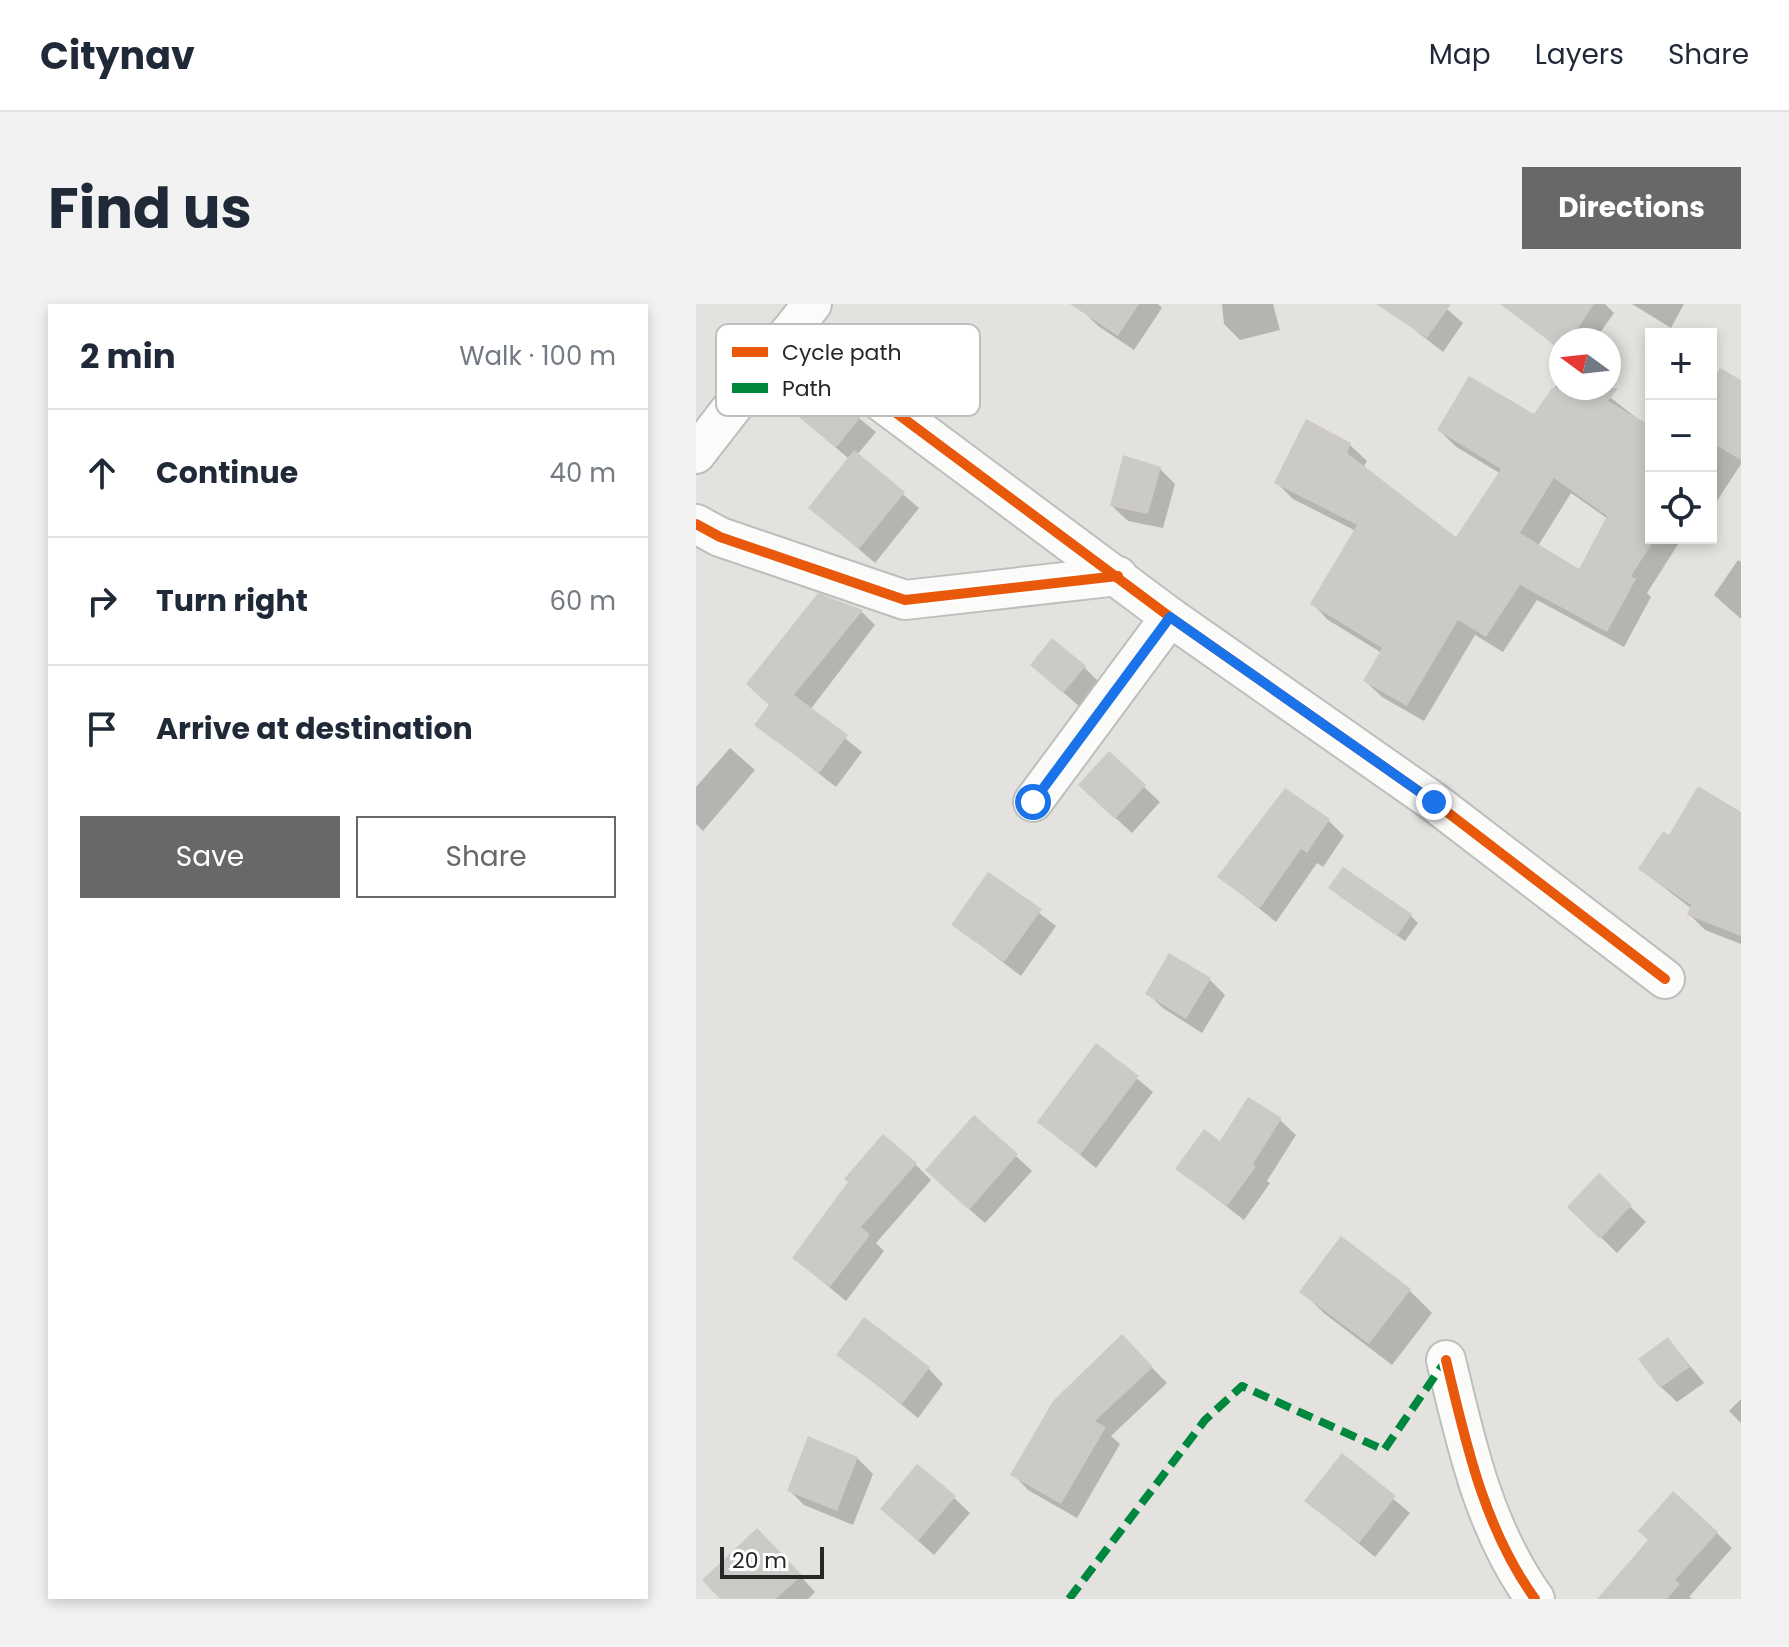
<!DOCTYPE html>
<meta charset="utf-8">
<style>
:root{--surface:#fff;--page:#f2f2f3;--text:#1f2937;--muted:#747a83;--line:#e0e1e3;--accent:#696867}
body{margin:0;font-family:Poppins,sans-serif;background:var(--page);color:var(--text)}
.controls{position:absolute;right:24px;top:24px;display:grid;overflow:hidden;border-radius:0px;box-shadow:0 4px 12px #0003}
.controls button{width:72px;height:72px;display:grid;place-items:center;padding:0;border:0;border-bottom:2px solid var(--line);background:var(--surface);color:var(--text);font:40px sans-serif}
.compass{position:absolute;left:853px;top:24px;width:72px;height:72px;border-radius:50%;background:var(--surface);box-shadow:0 4px 12px #0003;rotate:285deg}
.scale{position:absolute;left:24px;bottom:20px;width:104px;box-sizing:border-box;padding-left:8px;border:4px solid #272727;border-top:0;font-size:22px;line-height:28px;white-space:nowrap;color:#272727;-webkit-text-stroke:6px #fff;paint-order:stroke}
.stop{position:absolute;width:24px;height:24px;margin:-18px;border:6px solid #1a73e8;border-radius:50%;background:#fff}
.stop.end{background:#1a73e8;border-color:#fff;box-shadow:0 2px 8px #0008}
.list{margin:0;padding:0;list-style:none}
h2{display:flex;justify-content:space-between;align-items:center;height:104px;margin:0;padding:0 32px;font-size:34px}
h2 small{font-size:26px;font-weight:400;color:var(--muted)}
.list li{display:grid;grid-template-columns:52px 1fr auto;gap:24px;align-items:center;box-sizing:border-box;height:128px;padding:0 32px;border-top:2px solid var(--line)}
.list b{display:block;font-size:30px;white-space:nowrap}
.list em{font-size:26px;font-style:normal;color:var(--muted)}
.actions{display:flex;gap:16px;padding:24px 32px}
.actions a{flex:1;padding:18px 0;border:2px solid var(--accent);border-radius:0px;text-align:center;font-size:28px;color:var(--accent)}
.actions .main{background:var(--accent);color:#fff}
.icon{flex:none;width:44px;height:44px;fill:none;stroke:currentColor;stroke-width:2;stroke-linecap:round;stroke-linejoin:round}
.map{position:relative;flex:none;width:1045px;height:1295px;overflow:hidden;border-radius:0px}
header{display:flex;align-items:center;gap:48px;box-sizing:border-box;height:112px;padding:0 40px;background:var(--surface);border-bottom:2px solid var(--line)}
header strong{font-size:38px}
nav{display:flex;gap:44px;margin-inline-start:auto;font-size:28px}
.intro{display:flex;align-items:center;justify-content:space-between;box-sizing:border-box;height:192px;padding:0 48px}
h1{margin:0;font-size:56px}
.button{padding:20px 36px;border-radius:0px;background:var(--accent);color:#fff;font-size:28px;font-weight:700}
main{display:flex;gap:48px;padding:0 48px}
aside{flex:1;background:var(--surface);border-radius:0px;box-shadow:0 4px 12px #0003}
.map>svg:first-child{display:block}
</style>
<header>
<strong>Citynav</strong>
<nav><a>Map</a><a>Layers</a><a>Share</a></nav>
</header>
<div class="intro"><h1>Find us</h1><a class="button">Directions</a></div>
<main>
<aside>
<h2>2 min<small>Walk · 100 m</small></h2>
<ul class="list">
<li><svg class="icon" aria-label="ahead" viewBox="0 0 24 24"><path d="M12 20V5M6 11l6-6 6 6"/></svg><div><b>Continue</b></div><em>40 m</em></li>
<li><svg class="icon" aria-label="right" viewBox="0 0 24 24"><path d="M7 20v-9h11M14 6l5 5-5 5"/></svg><div><b>Turn right</b></div><em>60 m</em></li>
<li><svg class="icon" aria-label="arrive" viewBox="0 0 24 24"><path d="M6 21V4h12l-3 4 3 4H6"/></svg><div><b>Arrive at destination</b></div></li>
</ul>
<div class="actions"><a class="main">Save</a><a>Share</a></div>
</aside>
<div class="map">
<svg width="1045" height="1295" viewBox="0 0 1045 1295">
<rect width="100%" height="100%" fill="#e4e2de"/>
<g fill="#0003" fill-rule="evenodd">
<polygon points="391,0 462,0 466,4 438,46 402,22 387,7"/>
<polygon points="526,0 577,0 584,26 544,36 528,20"/>
<polygon points="708,0 745,0 767,19 747,48 701,12"/>
<polygon points="835,0 909,0 918,9 899,36 865,36 865,47 826,14"/>
<polygon points="936,0 988,0 975,24"/>
<path d="M 865,75 L 865,84 L 902,84 L 955,125 L 955,234 L 986,234 L 951,289 L 955,293 L 928,343 L 841,296 L 807,348 L 779,331 L 728,417 L 686,393 L 669,377 L 686,349 L 632,316 L 616,299 L 660,227 L 597,195 L 580,178 L 654,141 L 671,157 L 667,164 L 761,236 L 805,170 L 759,142 L 743,126 L 838,113 ZM 875,189 L 912,215 L 884,267 L 842,242 Z"/>
<polygon points="116,76 180,128 161,151 223,204 179,259 115,204 153,155 93,103"/>
<polygon points="1045,79 1045,160 1015,206 1015,83"/>
<polygon points="464,165 479,180 467,224 432,217 416,202"/>
<polygon points="1042,256 1045,258 1045,315 1018,291"/>
<polygon points="164,306 179,321 114,406 166,448 140,483 61,421"/>
<polygon points="336,361 388,363 404,379 384,403"/>
<polygon points="34,444 59,466 7,527 0,520 0,483"/>
<polygon points="413,450 464,498 436,529 400,496"/>
<polygon points="1045,510 1045,640 1009,626 993,610 996,605 944,565 974,534"/>
<polygon points="633,517 648,532 627,563 621,559 580,618 524,573"/>
<polygon points="293,570 360,622 325,672 258,621"/>
<polygon points="642,591 715,612 722,619 709,637"/>
<polygon points="514,676 529,691 506,729 467,704 451,689"/>
<polygon points="401,741 457,788 400,864 344,818"/>
<polygon points="279,814 336,867 289,919 247,882"/>
<polygon points="584,816 600,831 571,877 574,879 548,916 482,865 524,839"/>
<polygon points="219,860 235,876 180,939 188,947 150,997 98,954"/>
<polygon points="903,872 950,918 921,949 874,903"/>
<polygon points="713,986 736,1009 696,1061 629,1010 606,988"/>
<polygon points="426,1033 471,1079 415,1132 424,1140 381,1214 332,1186 317,1170"/>
<polygon points="972,1035 1008,1079 981,1098 965,1083"/>
<polygon points="143,1050 232,1064 247,1080 222,1114"/>
<polygon points="1045,1095 1045,1119 1033,1107"/>
<polygon points="646,1152 714,1209 679,1253 611,1197"/>
<polygon points="161,1154 177,1170 157,1221 108,1201 93,1186"/>
<polygon points="258,1194 274,1209 238,1251 186,1205"/>
<polygon points="1021,1229 1036,1244 993,1293 996,1295 918,1295"/>
<polygon points="77,1242 119,1288 112,1295 27,1295"/>
</g>
<g fill="#cccac7" fill-rule="evenodd">
<polygon points="374,0 443,0 422,32"/>
<polygon points="680,0 755,0 731,34"/>
<polygon points="804,0 898,0 874,36 865,36 865,46"/>
<polygon points="1024,64 1045,76 1045,156 1015,138 1015,79"/>
<path d="M 773,72 L 838,110 L 856,84 L 922,84 L 912,97 L 955,122 L 955,241 L 935,272 L 940,275 L 911,328 L 824,281 L 790,333 L 762,316 L 711,402 L 667,377 L 686,344 L 614,300 L 661,221 L 578,179 L 610,115 L 655,139 L 651,149 L 760,233 L 805,165 L 741,126 ZM 858,174 L 911,212 L 883,265 L 824,229 Z"/>
<polygon points="116,73 166,111 140,144 91,103"/>
<polygon points="158,146 209,188 163,245 112,204"/>
<polygon points="427,151 465,163 452,210 414,202"/>
<polygon points="122,289 167,306 98,391 152,431 123,469 58,421 73,401 50,380"/>
<polygon points="356,334 390,362 367,389 334,361"/>
<polygon points="413,447 450,481 419,515 382,481"/>
<polygon points="1002,482 1045,508 1045,632 991,611 995,601 942,565 967,527 973,531"/>
<polygon points="589,484 634,515 611,549 605,545 564,604 521,573"/>
<polygon points="647,563 716,610 701,632 632,584"/>
<polygon points="292,568 346,605 308,658 255,621"/>
<polygon points="473,649 515,674 490,715 449,690"/>
<polygon points="400,739 443,772 384,851 341,818"/>
<polygon points="552,793 586,814 557,860 560,863 531,902 479,865 508,825 524,837"/>
<polygon points="278,811 322,850 273,906 229,866"/>
<polygon points="187,830 221,859 165,923 174,931 134,983 96,954 152,878 148,875"/>
<polygon points="903,869 936,901 904,935 871,903"/>
<polygon points="645,932 715,985 673,1040 603,988"/>
<polygon points="168,1013 234,1063 206,1100 140,1051"/>
<polygon points="426,1030 457,1063 399,1117 410,1123 365,1200 314,1171 357,1097"/>
<polygon points="972,1033 994,1063 964,1084 942,1055"/>
<polygon points="112,1132 162,1153 141,1207 91,1187"/>
<polygon points="646,1149 700,1192 663,1239 608,1197"/>
<polygon points="221,1160 260,1192 222,1237 184,1205"/>
<polygon points="977,1187 1022,1228 979,1276 984,1280 971,1295 901,1295 952,1236 942,1227"/>
<polygon points="61,1224 106,1271 80,1295 24,1295 6,1276"/>
</g>
<g fill="none" stroke-linecap="round" stroke-linejoin="round">
<g stroke="#bfbebe" stroke-width="42">
<g id="minor">
<polyline points="93,29 474,313 738,498 969,675"/>
<polyline points="0,150 116,0"/>
<polyline points="0,220 24,233 209,296 422,272"/>
<polyline points="337,498 474,313"/>
<path d="M 750,1056 C 770,1140 788,1224 839,1295"/>
</g>
</g>
<use href="#minor" stroke="#fbfbfa" stroke-width="38"/>
<polyline stroke="#00873e" stroke-width="8" stroke-dasharray="16 8" stroke-linecap="butt" points="373,1295 509,1116 546,1082 688,1146 750,1056"/>
<g stroke="#fff" stroke-width="15">
<g id="cycleway">
<polyline points="93,29 474,313 738,498 969,675"/>
<polyline points="0,220 24,233 209,296 422,272"/>
<path d="M 750,1056 C 770,1140 788,1224 839,1295"/>
</g>
</g>
<use href="#cycleway" stroke="#e8590c" stroke-width="10"/>
</g>
<g fill="none" stroke-linecap="round" stroke-linejoin="round">
<polyline stroke="#1a73e8" stroke-width="10" points="337,498 474,313 738,498"/>
</g>
<rect x="20" y="20" width="264" height="92" rx="12" fill="#fff" stroke="#bebebe" stroke-width="2"/>
<rect x="36" y="43" width="36" height="10" fill="#e8590c"/>
<rect x="36" y="79" width="36" height="10" fill="#00873e"/>
<g font-size="22" fill="#272727">
<text x="86" y="56">Cycle path</text>
<text x="86" y="92">Path</text>
</g>
</svg>
<div class="controls">
<button>+</button>
<button>−</button>
<button><svg class="icon" aria-label="locate" viewBox="0 0 24 24"><circle cx="12" cy="12" r="6"/><path d="M12 2v4M12 18v4M2 12h4M18 12h4"/></svg></button>
</div>
<svg class="compass" viewBox="-18 -18 36 36"><path d="M0-13l5 13h-10z" fill="#e53935"/><path d="M0 13l5-13h-10z" fill="#747a83"/></svg>
<div class="scale">20 m</div>
<div class="stop" style="left:337px;top:498px"></div>
<div class="stop end" style="left:738px;top:498px"></div>
</div>
</main>
